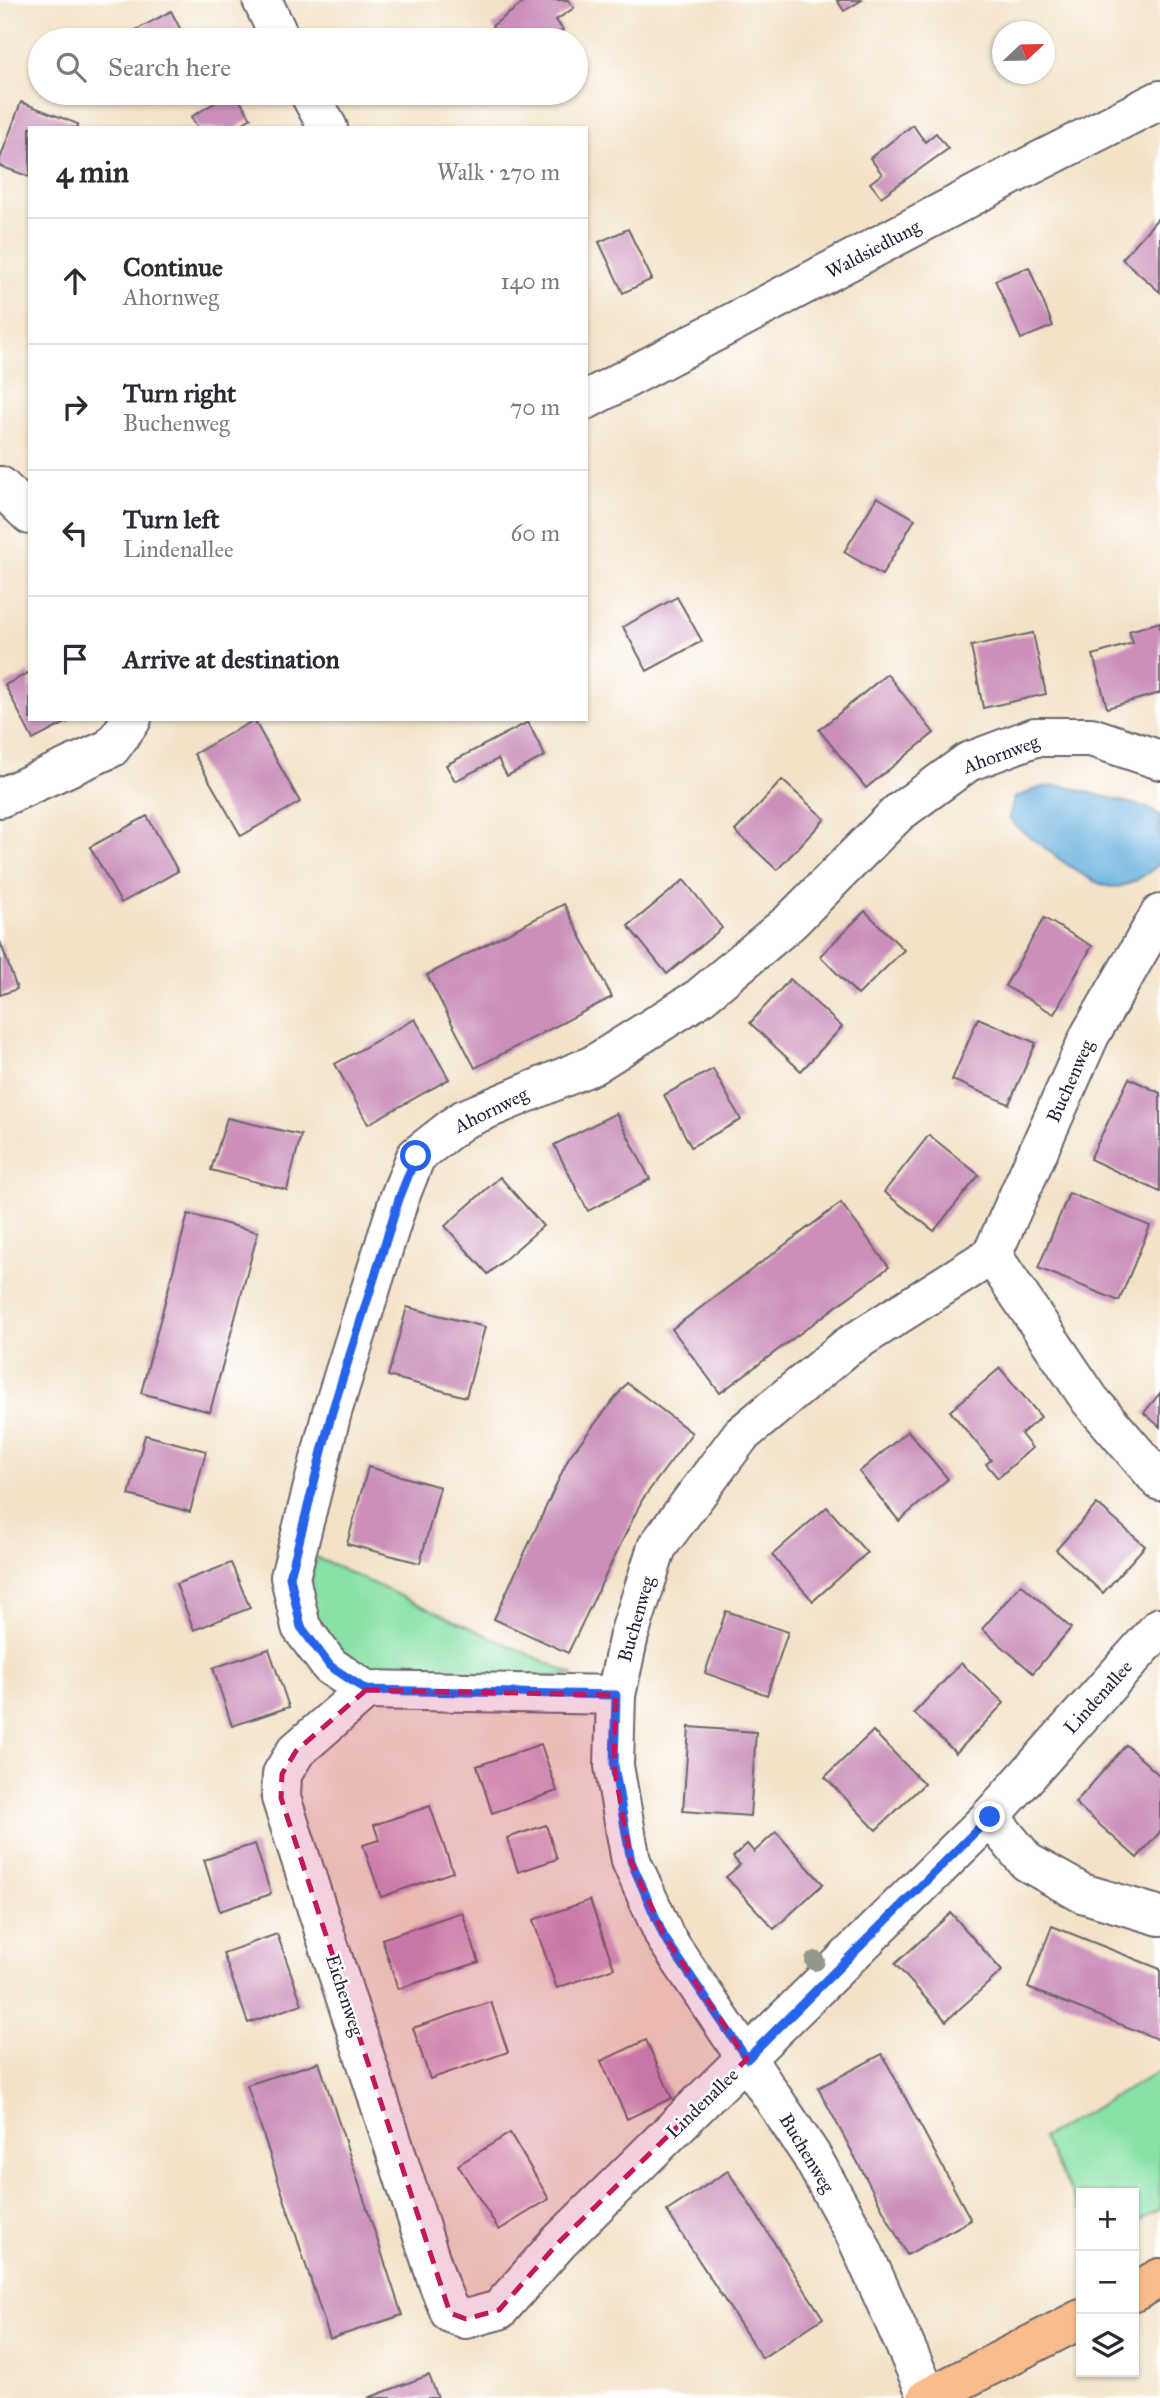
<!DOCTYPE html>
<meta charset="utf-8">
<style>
:root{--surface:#fff;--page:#f2f2f3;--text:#2b2b33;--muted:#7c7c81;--line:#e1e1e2}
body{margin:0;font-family:"IM FELL Great Primer",serif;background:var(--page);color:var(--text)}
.controls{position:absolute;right:21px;bottom:21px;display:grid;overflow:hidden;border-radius:0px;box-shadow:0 2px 5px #0004}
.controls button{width:63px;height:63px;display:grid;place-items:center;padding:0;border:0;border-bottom:2px solid var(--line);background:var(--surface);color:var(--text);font:35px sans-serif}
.compass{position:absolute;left:992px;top:21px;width:63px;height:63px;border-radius:50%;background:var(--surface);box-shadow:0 2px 5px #0004;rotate:68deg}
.stop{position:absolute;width:21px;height:21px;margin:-16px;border:5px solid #2563eb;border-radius:50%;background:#fff}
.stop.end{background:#2563eb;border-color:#fff;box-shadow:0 2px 7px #0008}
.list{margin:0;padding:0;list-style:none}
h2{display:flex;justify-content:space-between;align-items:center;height:91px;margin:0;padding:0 28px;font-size:30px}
h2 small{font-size:23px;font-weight:400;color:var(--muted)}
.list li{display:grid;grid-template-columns:46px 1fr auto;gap:21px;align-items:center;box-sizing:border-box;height:126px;padding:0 28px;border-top:2px solid var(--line)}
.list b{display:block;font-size:26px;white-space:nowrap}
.list p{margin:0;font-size:23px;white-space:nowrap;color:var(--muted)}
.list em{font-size:23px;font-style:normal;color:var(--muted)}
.icon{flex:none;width:38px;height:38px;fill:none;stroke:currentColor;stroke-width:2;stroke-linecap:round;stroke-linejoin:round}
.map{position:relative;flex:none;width:1160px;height:2398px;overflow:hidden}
.search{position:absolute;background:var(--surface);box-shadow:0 2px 5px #0004;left:28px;top:28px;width:560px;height:77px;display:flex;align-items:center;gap:18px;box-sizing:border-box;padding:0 24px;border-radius:38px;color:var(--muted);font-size:26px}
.panel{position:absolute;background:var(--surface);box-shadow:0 2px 5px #0004;left:28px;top:126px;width:560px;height:595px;border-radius:0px}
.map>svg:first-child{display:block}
</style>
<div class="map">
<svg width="1160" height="2398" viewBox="0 0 1160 2398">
<rect width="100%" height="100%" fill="#fff"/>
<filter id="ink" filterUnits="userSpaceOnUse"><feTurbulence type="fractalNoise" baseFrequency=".0143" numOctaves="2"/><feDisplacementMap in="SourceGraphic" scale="14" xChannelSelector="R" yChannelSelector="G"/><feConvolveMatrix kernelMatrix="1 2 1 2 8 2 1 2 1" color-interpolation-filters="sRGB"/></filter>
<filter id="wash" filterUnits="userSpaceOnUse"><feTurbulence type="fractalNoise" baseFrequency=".00686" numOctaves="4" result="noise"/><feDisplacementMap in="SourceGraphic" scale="28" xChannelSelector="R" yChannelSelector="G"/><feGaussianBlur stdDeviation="1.57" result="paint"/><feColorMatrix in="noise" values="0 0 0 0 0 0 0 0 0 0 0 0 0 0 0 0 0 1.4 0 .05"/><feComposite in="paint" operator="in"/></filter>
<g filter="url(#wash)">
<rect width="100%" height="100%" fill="#f3e2c8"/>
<g fill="#88e1a6" stroke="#558270" stroke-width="2">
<polygon points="315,1557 574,1675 474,1682 389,1672 345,1658 319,1634 308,1596"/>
<polygon points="1160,2071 1160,2209 1134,2224 1134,2193 1081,2193 1081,2211 1042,2138"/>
</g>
<path fill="#67b0df" stroke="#44698d" stroke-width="2" d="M 1063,786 L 1145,807 L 1160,815 L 1160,863 C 1148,874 1128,888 1111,887 C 1089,885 1039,843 1018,828 L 1009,818 L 1014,798 L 1042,787 Z"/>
<g id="blocks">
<g fill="#cb8fb9">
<polygon points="527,0 568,0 574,8 556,20 563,30 549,40 539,40 536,36 529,40 502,40 492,26"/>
<polygon points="837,0 862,0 844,11"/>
<polygon points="171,11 186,40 137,40 132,32"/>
<polygon points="231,93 235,93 251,118 236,128 198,128 191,117"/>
<polygon points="21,102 78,124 77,128 30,128 30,177 0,166 0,159"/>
<polygon points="913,125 925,142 936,133 948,149 881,197 870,183 882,174 870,158"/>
<polygon points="1160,216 1160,292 1122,259"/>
<polygon points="628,229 652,279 623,293 599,242"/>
<polygon points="1029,267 1053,326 1021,339 995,280"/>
<polygon points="877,497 915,519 882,575 844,552"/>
<polygon points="677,597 702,641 647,671 623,627"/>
<polygon points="1160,622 1160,693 1107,708 1093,655 1133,643 1129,631"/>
<polygon points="1033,633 1046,694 983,708 971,646"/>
<polygon points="30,672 30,719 73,719 33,740 5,685"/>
<polygon points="887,674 934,733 866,788 819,730"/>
<polygon points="254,720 300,802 241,836 194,754"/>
<polygon points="528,722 545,756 507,776 498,759 455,781 446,765"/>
<polygon points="782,780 825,819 777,870 735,831"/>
<polygon points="147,816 178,871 121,903 90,847"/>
<polygon points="684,880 722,928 667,974 628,926"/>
<polygon points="564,904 612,997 475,1068 427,975"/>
<polygon points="865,911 904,950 858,995 820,956"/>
<polygon points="1044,918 1092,946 1054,1014 1005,986"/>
<polygon points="0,941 17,989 0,995"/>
<polygon points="790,979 842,1027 801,1071 750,1023"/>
<polygon points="978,1018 1036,1043 1009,1104 952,1080"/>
<polygon points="415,1019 449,1079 368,1124 335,1064"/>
<polygon points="713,1069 741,1120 691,1147 664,1095"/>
<polygon points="1129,1078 1160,1093 1160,1192 1090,1159"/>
<polygon points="616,1113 650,1179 588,1211 554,1145"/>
<polygon points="227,1118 301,1135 287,1190 211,1170"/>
<polygon points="929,1135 979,1175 934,1231 884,1192"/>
<polygon points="500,1177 543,1226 488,1274 445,1226"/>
<polygon points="1069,1193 1150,1226 1119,1301 1038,1268"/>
<polygon points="841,1203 889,1267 720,1393 672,1329"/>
<polygon points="188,1214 258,1232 210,1412 141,1393"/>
<polygon points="407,1307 485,1327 466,1397 388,1376"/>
<polygon points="1000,1368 1041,1417 1021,1434 1032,1448 998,1478 986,1464 991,1460 950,1411"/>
<polygon points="627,1383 692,1433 642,1500 568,1653 494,1619 569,1457"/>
<polygon points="1160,1393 1160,1427 1144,1413"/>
<polygon points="908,1431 948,1479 899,1521 859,1472"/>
<polygon points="145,1435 206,1451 190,1512 129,1495"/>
<polygon points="368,1467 440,1487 420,1563 347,1544"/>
<polygon points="1097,1504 1145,1546 1103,1593 1056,1550"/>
<polygon points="827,1507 867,1553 813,1601 772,1555"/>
<polygon points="231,1563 250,1608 194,1630 176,1584"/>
<polygon points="1021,1584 1071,1628 1033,1673 982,1629"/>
<polygon points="726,1611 788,1632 767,1695 705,1673"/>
<polygon points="269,1649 289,1707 232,1726 213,1668"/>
<polygon points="961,1663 1004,1703 956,1753 914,1713"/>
<polygon points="689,1727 756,1732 750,1816 683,1811"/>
<polygon points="873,1731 924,1784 876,1830 825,1777"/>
<polygon points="541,1744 557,1791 492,1813 477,1766"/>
<polygon points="1126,1745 1160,1776 1160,1832 1137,1858 1075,1803"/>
<polygon points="430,1806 453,1872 381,1897 363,1845 379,1840 374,1825"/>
<polygon points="546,1825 557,1859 518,1872 507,1838"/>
<polygon points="776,1832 823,1884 774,1929 726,1877 740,1865 733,1857 747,1844 754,1852"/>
<polygon points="255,1844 271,1894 220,1911 204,1860"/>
<polygon points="590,1900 614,1968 557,1988 533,1920"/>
<polygon points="462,1912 479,1962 398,1989 382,1939"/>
<polygon points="951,1913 1002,1971 946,2021 895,1964"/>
<polygon points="1052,1926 1160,1969 1160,2040 1028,1988"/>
<polygon points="277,1934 302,2004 248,2023 223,1953"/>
<polygon points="491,2002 508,2052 430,2079 413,2028"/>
<polygon points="646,2040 672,2098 627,2119 601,2061"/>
<polygon points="882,2054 971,2220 907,2255 818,2088"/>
<polygon points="319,2062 402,2315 330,2339 247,2085"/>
<polygon points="510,2133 549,2199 499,2230 458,2165"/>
<polygon points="728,2171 823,2318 762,2358 667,2211"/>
<polygon points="429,2375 438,2398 368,2398"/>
</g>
</g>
</g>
<g filter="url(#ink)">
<use href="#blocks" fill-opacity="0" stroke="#6b656c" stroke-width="2"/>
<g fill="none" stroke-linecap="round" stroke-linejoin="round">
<g stroke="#6b656c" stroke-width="42">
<g id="minor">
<polyline points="262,0 281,40"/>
<polyline points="309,93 328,128"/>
<polyline points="586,400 1016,173 1160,100"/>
<polyline points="0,486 30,515"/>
<polyline points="0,798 111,748 132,719"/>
<polyline points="992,1255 1090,1400 1160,1481"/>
<polyline points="366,1690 296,1751 282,1774 281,1798 438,2283 450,2313 466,2319 499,2310 559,2242 990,1817 1160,1627"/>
<polyline points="616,1695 366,1690 330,1666 301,1627 290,1577 332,1412 399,1199 416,1156 462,1120 593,1065 699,998 790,922 898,813 968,762 1035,737 1091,737 1160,760"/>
<polyline points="990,1817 1027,1862 1082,1893 1160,1916"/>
<polyline points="928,2397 856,2236 811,2155 665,1937 631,1861 614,1766 616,1695 629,1635 657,1547 741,1435 847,1347 992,1255 1090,1035 1160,914"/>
</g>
</g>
<g stroke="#6b656c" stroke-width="42">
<g id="major">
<polyline points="1134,2292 1160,2278"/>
<polyline points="927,2398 1081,2319"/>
</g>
</g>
<use href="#minor" stroke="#fff" stroke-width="38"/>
<use href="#major" stroke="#f9bc8a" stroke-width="38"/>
</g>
<circle fill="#91988c" cx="815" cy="1961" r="10"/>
</g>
<g fill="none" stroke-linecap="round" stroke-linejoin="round" filter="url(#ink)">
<polyline stroke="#2563eb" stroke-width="9" points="416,1156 399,1199 332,1412 290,1577 301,1627 330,1666 366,1690 616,1695 614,1766 631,1861 664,1937 747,2059 990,1817"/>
</g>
<path fill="#c2185b" fill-opacity="0.2" stroke="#c2185b" stroke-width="5" stroke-dasharray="14 9" stroke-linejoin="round" d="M 366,1690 L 616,1695 L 614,1766 L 631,1861 L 665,1937 L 747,2059 L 559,2242 L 499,2310 L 466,2319 L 450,2313 L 281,1798 L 282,1774 L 296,1751 Z"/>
<g text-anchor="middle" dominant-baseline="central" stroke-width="5" stroke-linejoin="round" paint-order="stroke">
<g font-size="19" fill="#22223b" stroke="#fff">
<text transform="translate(873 249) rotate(-28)">Waldsiedlung</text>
<text transform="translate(1001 754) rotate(-20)">Ahornweg</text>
<text transform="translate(1070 1081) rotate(-66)">Buchenweg</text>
<text transform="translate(491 1110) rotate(-26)">Ahornweg</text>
<text transform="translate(636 1619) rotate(-74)">Buchenweg</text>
<text transform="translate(1098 1697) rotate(-48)">Lindenallee</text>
<text transform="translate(345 1995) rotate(72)">Eichenweg</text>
<text transform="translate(702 2103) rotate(-44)">Lindenallee</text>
<text transform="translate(807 2153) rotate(59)">Buchenweg</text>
</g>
</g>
</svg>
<div class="controls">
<button>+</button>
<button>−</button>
<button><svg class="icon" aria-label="layers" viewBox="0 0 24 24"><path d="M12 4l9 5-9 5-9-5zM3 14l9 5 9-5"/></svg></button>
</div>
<svg class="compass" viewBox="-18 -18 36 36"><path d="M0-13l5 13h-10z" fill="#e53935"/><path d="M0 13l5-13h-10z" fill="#7c7c81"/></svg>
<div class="stop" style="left:416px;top:1156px"></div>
<div class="stop end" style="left:990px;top:1817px"></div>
<div class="search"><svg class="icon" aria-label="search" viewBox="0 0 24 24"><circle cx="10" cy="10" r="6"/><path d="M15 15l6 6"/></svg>Search here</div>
<section class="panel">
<h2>4 min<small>Walk · 270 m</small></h2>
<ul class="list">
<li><svg class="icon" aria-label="ahead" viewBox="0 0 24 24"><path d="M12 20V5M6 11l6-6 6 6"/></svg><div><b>Continue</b><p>Ahornweg</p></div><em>140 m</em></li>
<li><svg class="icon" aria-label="right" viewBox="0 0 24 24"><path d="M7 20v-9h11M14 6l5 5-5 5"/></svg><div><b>Turn right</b><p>Buchenweg</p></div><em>70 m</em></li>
<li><svg class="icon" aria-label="left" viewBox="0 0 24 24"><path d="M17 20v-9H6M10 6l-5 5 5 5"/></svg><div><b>Turn left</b><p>Lindenallee</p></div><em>60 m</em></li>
<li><svg class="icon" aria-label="arrive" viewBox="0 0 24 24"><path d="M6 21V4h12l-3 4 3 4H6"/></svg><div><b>Arrive at destination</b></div></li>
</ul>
</section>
</div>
